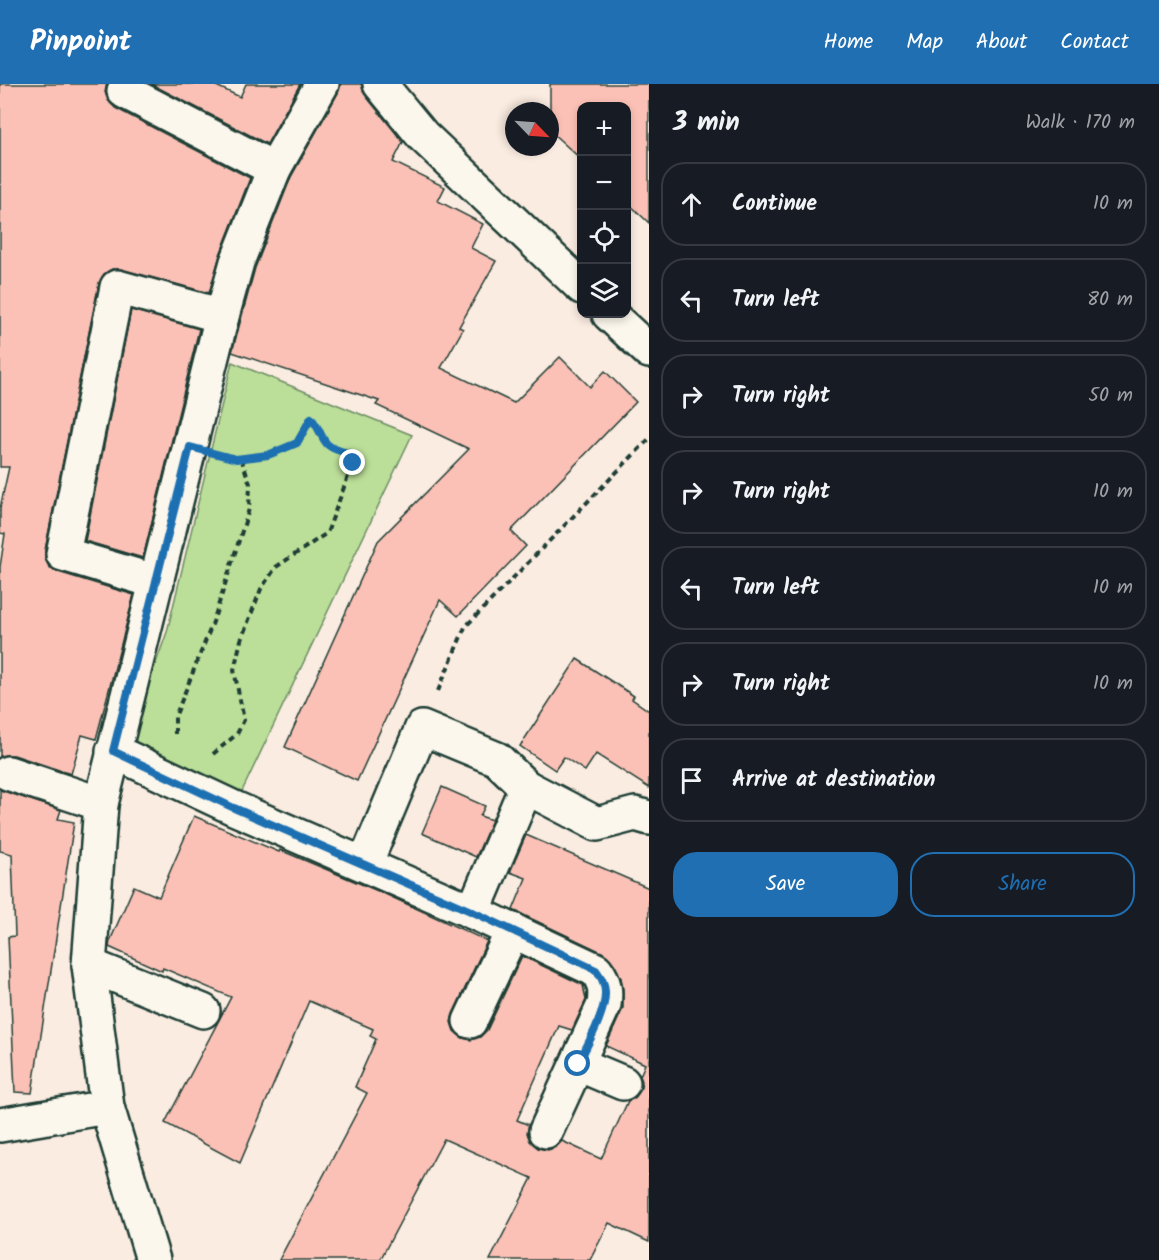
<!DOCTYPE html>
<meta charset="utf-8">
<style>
:root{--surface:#171b24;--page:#242831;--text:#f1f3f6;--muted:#9ea1a6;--line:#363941;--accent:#1f6fb2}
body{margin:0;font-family:Kalam,sans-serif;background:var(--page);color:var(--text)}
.controls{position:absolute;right:18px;top:18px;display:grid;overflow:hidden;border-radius:12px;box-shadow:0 3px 9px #0003}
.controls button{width:54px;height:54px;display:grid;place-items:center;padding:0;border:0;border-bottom:2px solid var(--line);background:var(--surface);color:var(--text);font:30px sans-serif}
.compass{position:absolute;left:505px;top:18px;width:54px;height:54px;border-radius:50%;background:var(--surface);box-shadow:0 3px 9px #0003;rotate:115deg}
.stop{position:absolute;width:18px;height:18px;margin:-14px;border:4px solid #1f6fb2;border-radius:50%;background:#fff}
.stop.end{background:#1f6fb2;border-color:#fff;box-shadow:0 2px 6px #0008}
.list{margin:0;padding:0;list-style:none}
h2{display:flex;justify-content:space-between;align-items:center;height:78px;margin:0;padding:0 24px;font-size:26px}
h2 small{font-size:20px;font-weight:400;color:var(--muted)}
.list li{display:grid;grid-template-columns:39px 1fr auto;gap:18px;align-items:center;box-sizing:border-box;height:84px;margin:0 12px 12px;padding:0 12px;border:2px solid var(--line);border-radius:24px}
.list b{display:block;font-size:22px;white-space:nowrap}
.list em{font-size:20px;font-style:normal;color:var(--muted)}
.actions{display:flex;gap:12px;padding:18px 24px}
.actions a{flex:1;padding:14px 0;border:2px solid var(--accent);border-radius:24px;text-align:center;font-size:21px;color:var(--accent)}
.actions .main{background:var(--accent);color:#fff}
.icon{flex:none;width:33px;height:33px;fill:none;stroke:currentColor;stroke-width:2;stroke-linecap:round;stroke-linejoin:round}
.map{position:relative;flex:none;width:649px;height:1176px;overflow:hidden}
header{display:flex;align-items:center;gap:36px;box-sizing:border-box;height:84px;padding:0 30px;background:var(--accent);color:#fff}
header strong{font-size:28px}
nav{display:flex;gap:33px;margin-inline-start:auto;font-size:21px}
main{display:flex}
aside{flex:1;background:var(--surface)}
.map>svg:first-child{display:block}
</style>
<header>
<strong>Pinpoint</strong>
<nav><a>Home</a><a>Map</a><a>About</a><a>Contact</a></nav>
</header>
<main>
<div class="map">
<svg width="649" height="1176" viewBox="0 0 649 1176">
<rect width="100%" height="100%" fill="#fbece1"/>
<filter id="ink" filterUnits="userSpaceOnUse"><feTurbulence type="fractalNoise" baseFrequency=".0167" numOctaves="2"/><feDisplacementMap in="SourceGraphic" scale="12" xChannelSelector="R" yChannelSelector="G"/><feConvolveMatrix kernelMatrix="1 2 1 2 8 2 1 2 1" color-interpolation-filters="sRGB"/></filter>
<g filter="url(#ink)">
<polygon fill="#bbde98" stroke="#6d8e66" stroke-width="1.5" points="232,278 412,351 234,724 126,663 167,548"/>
<g fill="#fcc1b6" stroke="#1f3d34" stroke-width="1.5">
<polygon points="0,0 107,0 105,8 108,16 115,24 250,94 220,171 209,209 121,185 112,185 104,190 99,199 45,466 45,475 49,483 58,488 134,511 96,655 82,651 71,690 14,671 5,671 0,673 0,483 5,450 0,449 0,424 9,383 0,383"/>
<polygon points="151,0 212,0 240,13 246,0 300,0 267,60"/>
<polygon points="341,0 361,0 366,12 403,58 393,78 445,103 438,117 483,140 471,164 496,177 459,243 463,245 441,284 514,319 560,273 590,303 605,287 636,318 511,447 526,462 458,532 440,516 357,697 285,663 378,457 469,365 376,321 379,317 232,268 255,184 291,93 338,9"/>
<polygon points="550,0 649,0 649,139 627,118 627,22 582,22 582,76 550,47"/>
<polygon points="131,226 199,245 143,474 85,457"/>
<polygon points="577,575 634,612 632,615 649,627 649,704 596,670 585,687 564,673 555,686 520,662"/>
<polygon points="442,703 485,722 480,732 492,736 476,773 422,749"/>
<polygon points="0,706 61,726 58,735 74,738 32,1009 15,1008 8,853 15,852 12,770 0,767"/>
<polygon points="194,732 279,768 280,766 385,810 487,857 453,930 451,938 454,947 463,954 471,956 480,953 487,946 522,872 583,901 586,916 572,946 559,942 517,1036 529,1041 527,1049 530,1057 538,1064 548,1066 556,1063 562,1057 601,1075 628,1017 635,1014 640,1007 642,997 640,992 645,980 606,962 623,924 623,906 621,894 614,880 604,869 513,826 526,794 510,788 526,751 649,804 649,1158 609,1139 590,1176 490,1176 532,1094 444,1055 380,1176 279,1176 367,1009 355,1003 376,955 370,952 373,945 309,917 240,1079 165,1039 231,913 163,884 162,887 109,863 110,857 134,802 159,813"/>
</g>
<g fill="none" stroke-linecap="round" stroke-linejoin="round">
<g stroke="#1f3d34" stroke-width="38">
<g id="minor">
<polyline points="128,0 124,7 274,85"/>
<polyline points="380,0 423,52 582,203"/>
<polyline points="609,230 649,267"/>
<polyline points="157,498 63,470 117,203 222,232"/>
<path d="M 113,667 L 234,724 L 473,828 L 596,886 C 605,898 606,907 604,921 L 546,1047"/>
<polyline points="8,689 101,720"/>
<polyline points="365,780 422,644 497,675 526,703"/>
<polyline points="473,828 526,703 597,740 635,730 649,734"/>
<polyline points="89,881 203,927"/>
<polyline points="470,937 513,846"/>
<polyline points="578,980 623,999"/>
<polyline points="0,1041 107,1023"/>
<polyline points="153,1176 107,1023 89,881 101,720 222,232 237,178 274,85 322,0"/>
</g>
</g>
<g stroke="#1f3d34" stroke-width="4" stroke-dasharray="6 4.5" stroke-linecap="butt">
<polyline points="438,607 465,543 649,355"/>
<polyline points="175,650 175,633 213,538 249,425 250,400 241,374"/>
<path d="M 213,670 L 237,650 L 244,636 L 234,586 L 241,556 L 261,505 L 276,483 L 327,449 L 353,379 L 348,369 C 317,362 327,353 311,334 L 297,359 C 276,368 252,378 229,373"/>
</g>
<use href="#minor" stroke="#fbf7ec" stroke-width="33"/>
</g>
</g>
<g fill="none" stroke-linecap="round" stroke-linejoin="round" filter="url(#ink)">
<path stroke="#1f6fb2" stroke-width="8" d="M 353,379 L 348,369 C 317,362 327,353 311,334 L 297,359 L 268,371 L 236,375 L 190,363 L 113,667 L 234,724 L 473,828 L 596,886 C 601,893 605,899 605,908 C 606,929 587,961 578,980"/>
</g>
</svg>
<div class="controls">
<button>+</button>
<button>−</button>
<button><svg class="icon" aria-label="locate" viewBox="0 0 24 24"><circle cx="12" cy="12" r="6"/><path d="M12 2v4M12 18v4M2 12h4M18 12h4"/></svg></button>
<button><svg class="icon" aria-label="layers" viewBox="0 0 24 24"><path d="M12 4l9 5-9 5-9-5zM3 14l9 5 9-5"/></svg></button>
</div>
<svg class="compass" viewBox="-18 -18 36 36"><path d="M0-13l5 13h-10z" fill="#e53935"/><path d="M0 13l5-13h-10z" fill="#9ea1a6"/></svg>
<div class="stop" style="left:578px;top:980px"></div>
<div class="stop end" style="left:353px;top:379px"></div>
</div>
<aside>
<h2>3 min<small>Walk · 170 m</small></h2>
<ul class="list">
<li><svg class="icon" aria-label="ahead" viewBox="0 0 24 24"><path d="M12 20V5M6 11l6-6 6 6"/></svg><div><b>Continue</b></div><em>10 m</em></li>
<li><svg class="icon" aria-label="left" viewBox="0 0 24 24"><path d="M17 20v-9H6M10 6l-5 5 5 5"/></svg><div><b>Turn left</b></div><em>80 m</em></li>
<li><svg class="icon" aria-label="right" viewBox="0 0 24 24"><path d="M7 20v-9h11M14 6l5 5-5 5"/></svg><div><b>Turn right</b></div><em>50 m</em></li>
<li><svg class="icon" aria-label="right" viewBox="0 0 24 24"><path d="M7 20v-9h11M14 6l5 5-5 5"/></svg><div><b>Turn right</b></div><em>10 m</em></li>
<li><svg class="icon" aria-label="left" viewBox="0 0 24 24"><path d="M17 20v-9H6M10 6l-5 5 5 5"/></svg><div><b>Turn left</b></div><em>10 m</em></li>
<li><svg class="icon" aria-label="right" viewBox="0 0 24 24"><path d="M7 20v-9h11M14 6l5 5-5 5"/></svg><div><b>Turn right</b></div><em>10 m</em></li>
<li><svg class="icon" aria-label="arrive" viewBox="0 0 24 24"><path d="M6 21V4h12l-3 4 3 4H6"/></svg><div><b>Arrive at destination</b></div></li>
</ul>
<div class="actions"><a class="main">Save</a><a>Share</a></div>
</aside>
</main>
